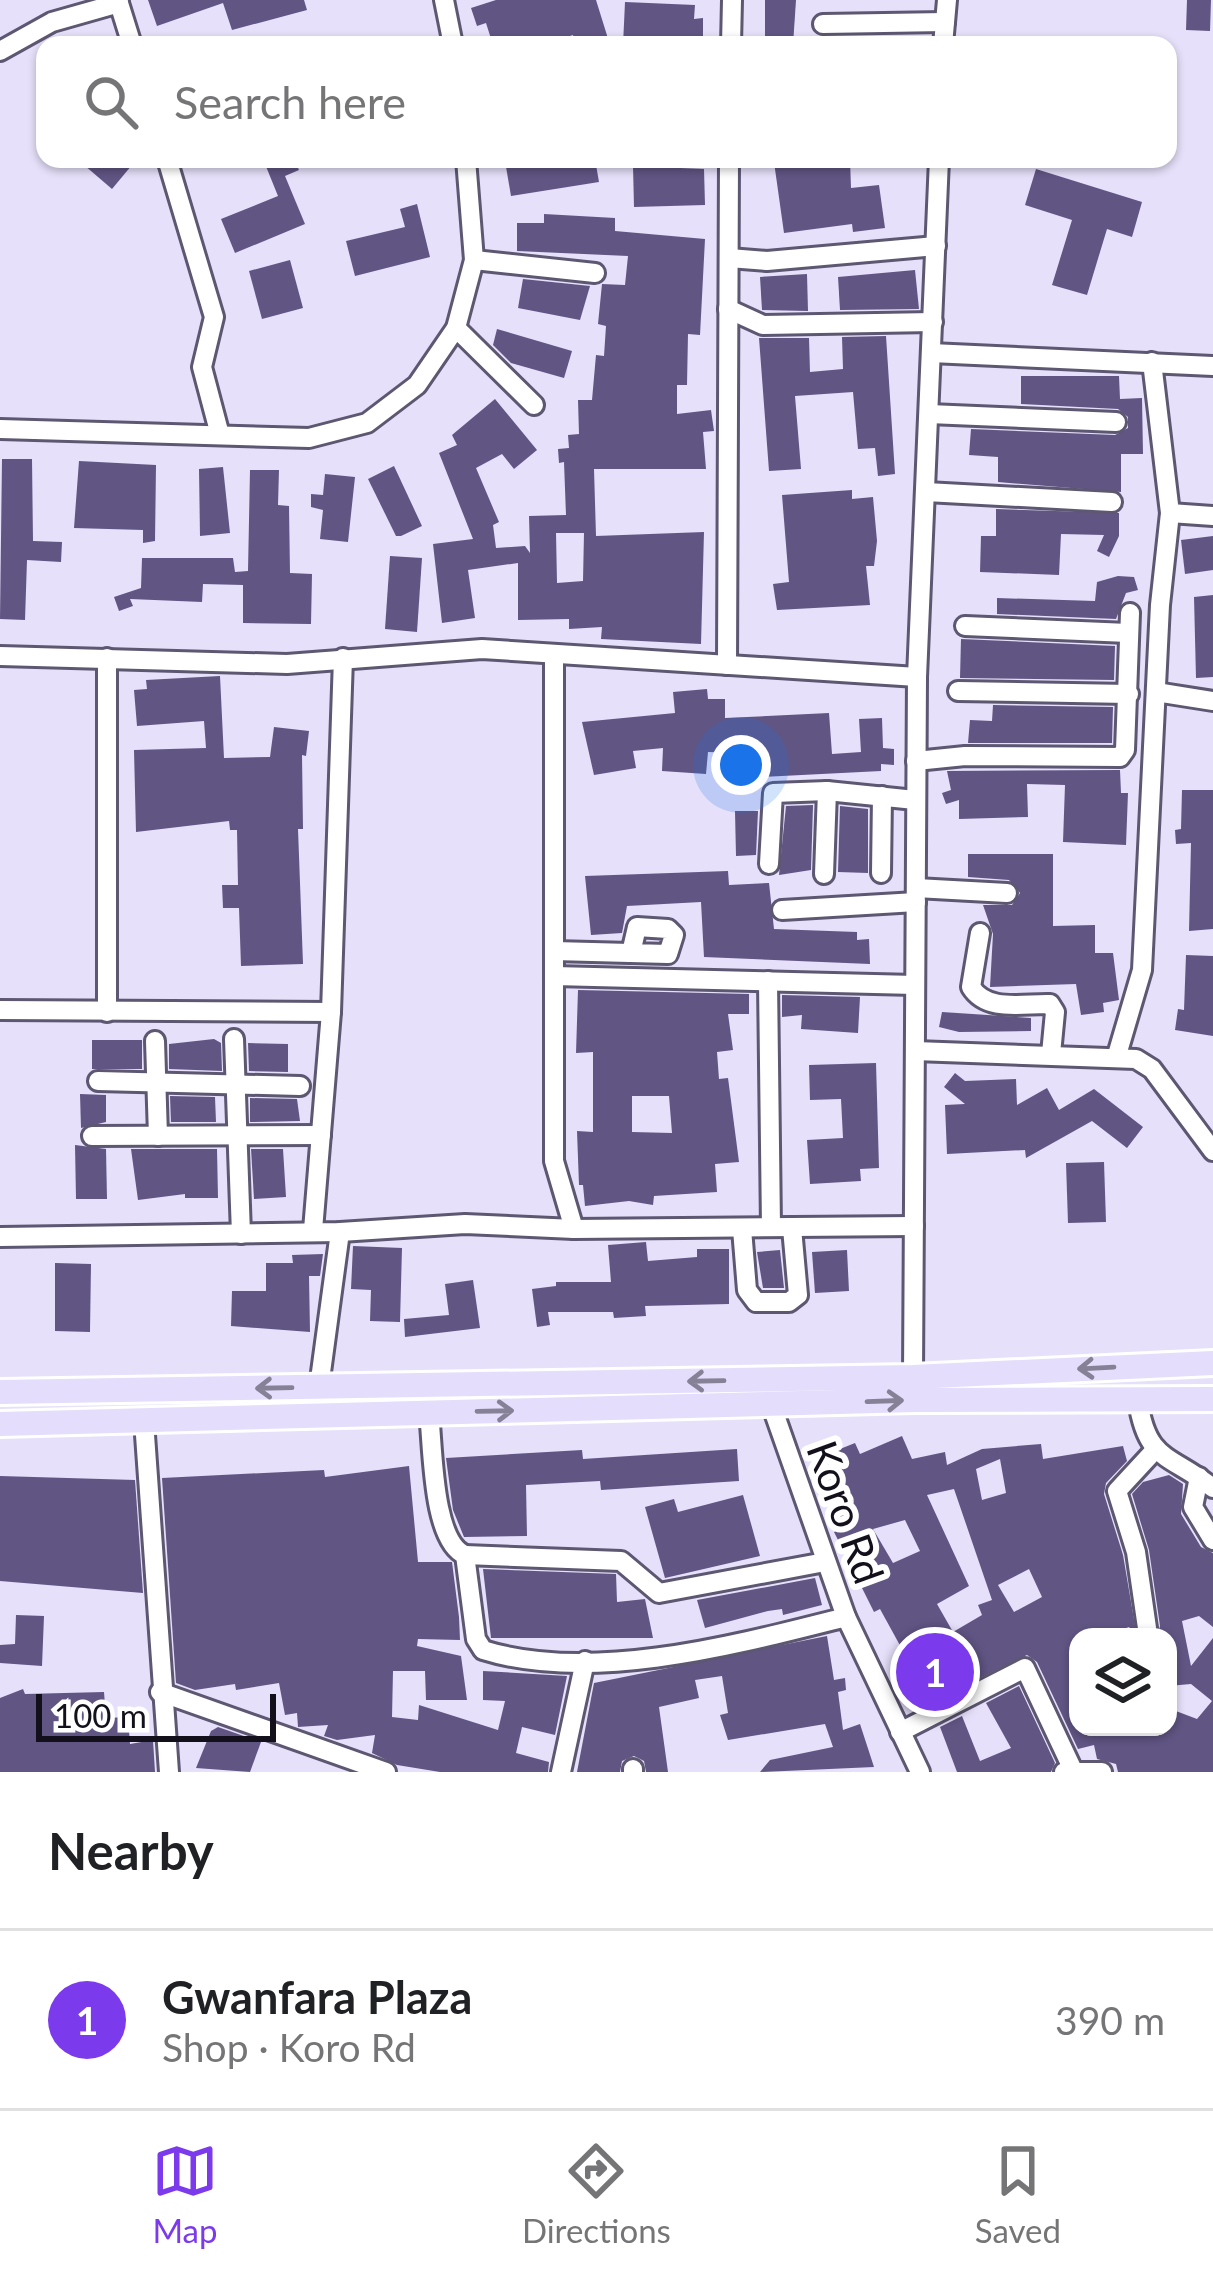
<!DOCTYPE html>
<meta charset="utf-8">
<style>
:root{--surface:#fff;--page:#f6f6f6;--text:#202124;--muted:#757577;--line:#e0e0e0;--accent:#7c3aed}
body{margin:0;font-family:Lato,sans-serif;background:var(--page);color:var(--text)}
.controls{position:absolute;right:36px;bottom:36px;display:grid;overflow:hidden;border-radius:24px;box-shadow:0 3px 9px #0004}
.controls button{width:108px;height:108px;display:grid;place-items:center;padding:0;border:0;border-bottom:3px solid var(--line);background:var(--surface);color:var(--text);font:60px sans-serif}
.scale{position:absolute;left:36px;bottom:30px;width:240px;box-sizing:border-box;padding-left:12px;border:6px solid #13101b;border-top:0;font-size:33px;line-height:42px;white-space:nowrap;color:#13101b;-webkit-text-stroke:9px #fff;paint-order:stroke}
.you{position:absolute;left:741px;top:765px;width:42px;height:42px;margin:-30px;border:9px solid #fff;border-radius:50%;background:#1a73e8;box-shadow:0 0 0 18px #1a73e833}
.badge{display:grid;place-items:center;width:78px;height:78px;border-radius:50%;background:var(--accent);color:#fff;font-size:39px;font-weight:700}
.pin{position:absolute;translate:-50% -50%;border:6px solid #fff;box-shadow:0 3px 12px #0006}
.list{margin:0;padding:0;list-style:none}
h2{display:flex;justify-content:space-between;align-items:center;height:156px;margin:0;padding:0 48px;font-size:51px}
h2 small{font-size:39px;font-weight:400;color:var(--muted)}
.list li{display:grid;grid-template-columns:78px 1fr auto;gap:36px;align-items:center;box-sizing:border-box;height:180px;padding:0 48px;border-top:3px solid var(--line)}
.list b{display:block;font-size:45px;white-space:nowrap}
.list p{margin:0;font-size:39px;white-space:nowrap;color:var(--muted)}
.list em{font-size:39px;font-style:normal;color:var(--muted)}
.icon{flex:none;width:66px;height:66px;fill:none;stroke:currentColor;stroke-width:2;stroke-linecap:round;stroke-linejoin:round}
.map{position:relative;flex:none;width:1213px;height:1772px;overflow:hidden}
.search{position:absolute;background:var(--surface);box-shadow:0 3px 9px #0004;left:36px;right:36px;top:36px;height:132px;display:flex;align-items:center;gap:30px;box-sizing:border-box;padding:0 42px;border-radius:24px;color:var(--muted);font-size:45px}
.sheet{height:336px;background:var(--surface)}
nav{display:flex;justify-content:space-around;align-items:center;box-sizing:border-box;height:168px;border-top:3px solid var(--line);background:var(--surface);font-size:33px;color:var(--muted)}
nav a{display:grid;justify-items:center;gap:6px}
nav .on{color:var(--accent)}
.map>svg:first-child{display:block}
</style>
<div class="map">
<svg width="1213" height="1772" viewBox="0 0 1213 1772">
<rect width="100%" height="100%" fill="#e6e0fa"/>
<g fill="#615584" fill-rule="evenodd">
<polygon points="148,0 304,0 307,10 232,30 223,3 157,26"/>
<polygon points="496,0 596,0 610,45 576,45 573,35 542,45 493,45 486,23 477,26 471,8"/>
<polygon points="765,0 796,0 793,45 765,45"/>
<polygon points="1187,0 1211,0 1210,31 1186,30"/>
<polygon points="625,2 695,5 694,19 703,18 703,45 623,45"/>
<polygon points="77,159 137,159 112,189"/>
<polygon points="263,159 294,159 299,170 285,176 305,224 235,253 221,219 278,196"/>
<polygon points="595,159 599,182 511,196 505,161"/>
<polygon points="850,159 851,188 879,185 885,228 853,232 852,224 784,233 774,162"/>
<polygon points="633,166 704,169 705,205 634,207"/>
<polygon points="1036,169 1142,202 1132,237 1107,229 1087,295 1052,285 1072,220 1025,205"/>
<polygon points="417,204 430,257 355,276 346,241 405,227 400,209"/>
<path d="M 544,214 L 615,218 L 615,231 L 705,239 L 700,335 L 688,334 L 687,385 L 677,385 L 677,414 L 711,410 L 714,431 L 703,432 L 706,469 L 594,469 L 596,536 L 704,532 L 701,644 L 601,639 L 602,627 L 569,629 L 569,619 L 518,620 L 518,563 L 468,570 L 475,618 L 442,623 L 433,544 L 473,539 L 439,453 L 457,445 L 452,435 L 495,399 L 537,450 L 514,469 L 502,454 L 476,468 L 499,522 L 493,525 L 496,548 L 525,546 L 530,553 L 529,516 L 566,515 L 564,462 L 559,463 L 558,449 L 569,448 L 568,435 L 579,434 L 578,400 L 592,400 L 596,355 L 604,356 L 606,326 L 598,324 L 602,284 L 625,285 L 628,256 L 517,251 L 517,223 L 544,223 ZM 556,533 L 584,533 L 583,581 L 557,583 Z"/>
<polygon points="290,260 303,308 262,319 249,271"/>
<polygon points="915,270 919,309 840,310 838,277"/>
<polygon points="807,274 808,311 762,310 760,277"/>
<polygon points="523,279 590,286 580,320 518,308"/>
<polygon points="497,329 572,351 564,378 511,363 493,345"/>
<polygon points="886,336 895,474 878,476 875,448 858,449 853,392 795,396 801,469 769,471 759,338 809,338 810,372 843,369 842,337"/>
<polygon points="1021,376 1119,376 1120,399 1142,398 1143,454 1121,454 1121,492 998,482 998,457 969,455 971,429 1115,435 1128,428 1128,417 1118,409 1021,404"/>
<polygon points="2,459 32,459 33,541 62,542 61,562 27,560 25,620 0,619"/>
<polygon points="79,461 156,465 155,541 143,543 143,530 74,528"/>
<polygon points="394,466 422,526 401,536 396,536 368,479"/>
<polygon points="223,467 230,533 200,536 199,469"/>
<polygon points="250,470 279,470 278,505 289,506 290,573 312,574 311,624 243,623 243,585 203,584 202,602 130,599 133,606 119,611 114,597 141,588 142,558 233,558 235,572 248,571"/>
<polygon points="325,474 355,477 348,542 320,539 323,510 311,507 311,494 323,495"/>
<polygon points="852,490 852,499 873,497 877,541 874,566 866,566 870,605 777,610 773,584 789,582 782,495"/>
<polygon points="996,509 1119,513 1119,536 1109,557 1097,551 1104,535 1061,534 1059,575 980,572 981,536 996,536"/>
<polygon points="1213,536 1213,570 1185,574 1181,540"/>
<polygon points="390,556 422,558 417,632 385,629"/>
<polygon points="1118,576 1134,577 1138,590 1126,593 1116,619 997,614 997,598 1095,601 1097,582"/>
<polygon points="1213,595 1213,677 1196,678 1194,597"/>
<polygon points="961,639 1115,646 1114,680 960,678"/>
<polygon points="220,676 224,758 270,757 274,727 309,731 306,756 302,755 303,829 298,829 303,964 241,966 239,908 223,908 222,885 238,885 237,830 230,830 229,821 136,832 134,750 206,748 204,721 137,726 134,690 147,689 146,680"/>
<polygon points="707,689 708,699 725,699 725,718 829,713 832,754 861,752 859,719 882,718 883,748 894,749 894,765 881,764 881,771 742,778 741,753 708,752 706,774 662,771 663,748 633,751 636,768 594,775 582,722 675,713 673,692"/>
<polygon points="993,705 1113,707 1112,743 968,743 970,720 992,721"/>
<polygon points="1120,770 1121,793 1128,793 1126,845 1063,842 1065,785 1027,784 1028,817 959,819 959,800 946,804 942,793 951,790 947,771"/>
<polygon points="1182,790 1213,790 1213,929 1189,931 1191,843 1176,844 1175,830 1181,829"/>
<polygon points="813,805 811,870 779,875 786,806"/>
<polygon points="840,806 868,809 868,873 838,872"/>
<polygon points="735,811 758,811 756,855 736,856"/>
<polygon points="968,854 1053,854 1053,926 1095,925 1095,953 1113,953 1119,1000 1103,1003 1104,1012 1081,1015 1076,984 990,987 993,934 983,905 1012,905 1020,893 1009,880 968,877"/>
<polygon points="728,871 729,885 769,883 774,929 857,932 857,940 869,939 870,964 704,957 701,902 627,906 622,933 591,935 585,876"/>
<polygon points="1186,955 1213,956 1213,1036 1175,1030 1178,1009 1184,1010"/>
<path d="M 578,990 L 749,994 L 749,1014 L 728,1014 L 733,1050 L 717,1052 L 719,1079 L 728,1078 L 739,1162 L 715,1164 L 717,1192 L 654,1196 L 653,1205 L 629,1201 L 585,1206 L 583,1185 L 579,1185 L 577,1131 L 593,1132 L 593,1052 L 576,1053 ZM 632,1096 L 669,1096 L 672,1133 L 632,1132 Z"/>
<polygon points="782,995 860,997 858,1033 801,1029 802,1015 782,1017"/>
<polygon points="942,1012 1031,1018 1031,1031 959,1032 939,1027"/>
<polygon points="214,1039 221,1043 222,1071 169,1069 169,1044"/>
<rect x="92" y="1040" width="50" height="29"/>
<polygon points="248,1043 288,1044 288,1072 249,1071"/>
<polygon points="876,1063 879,1168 860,1169 861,1181 810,1184 807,1140 843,1138 841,1099 810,1100 809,1065"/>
<polygon points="955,1073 965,1081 1016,1079 1017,1105 1047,1088 1059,1110 1094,1089 1143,1127 1127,1148 1092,1121 1026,1158 1025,1150 947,1154 945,1105 965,1104 944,1087"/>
<polygon points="80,1094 106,1095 106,1122 81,1128"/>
<polygon points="170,1096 215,1097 216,1122 171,1122"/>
<polygon points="250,1098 297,1099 300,1121 250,1122"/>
<polygon points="75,1145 106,1149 107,1199 76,1199"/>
<polygon points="131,1149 217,1149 218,1198 185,1198 185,1194 138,1200"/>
<polygon points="251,1149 283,1149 286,1197 254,1199"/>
<polygon points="1104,1162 1106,1222 1068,1223 1066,1163"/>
<polygon points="646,1242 648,1261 697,1257 697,1249 729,1249 729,1304 645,1306 646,1316 614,1318 613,1312 548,1312 550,1325 537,1327 532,1289 556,1286 556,1282 611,1282 608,1245"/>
<polygon points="353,1246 402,1248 400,1322 370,1321 371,1290 351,1289"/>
<polygon points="780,1250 784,1288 763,1288 757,1252"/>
<polygon points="847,1250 849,1291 815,1293 812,1252"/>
<polygon points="323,1254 320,1276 309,1276 310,1332 231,1326 232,1291 266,1291 266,1263 293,1263 292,1255"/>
<polygon points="55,1263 91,1264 90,1332 55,1331"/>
<polygon points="473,1280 480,1328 405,1337 404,1319 449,1315 445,1284"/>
<path d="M 902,1436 L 912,1459 L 945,1452 L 947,1465 L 982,1449 L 1041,1444 L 1043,1459 L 1123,1446 L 1127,1461 L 1106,1483 L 1104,1494 L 1123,1555 L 1137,1637 L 1129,1627 L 1101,1637 L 1078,1637 L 1078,1727 L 1118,1727 L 1120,1734 L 1168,1727 L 1168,1708 L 1197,1719 L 1212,1701 L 1191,1684 L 1168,1686 L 1168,1637 L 1157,1637 L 1160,1626 L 1149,1550 L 1132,1494 L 1143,1482 L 1169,1475 L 1183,1484 L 1181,1514 L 1201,1547 L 1213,1553 L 1213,1627 L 1199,1616 L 1182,1621 L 1191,1666 L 1213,1638 L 1213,1772 L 1118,1772 L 1116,1764 L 1097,1759 L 1094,1745 L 1078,1749 L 1037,1662 L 1027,1655 L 920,1707 L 917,1701 L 925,1697 L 902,1649 L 880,1609 L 874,1612 L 834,1532 L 839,1529 L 831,1510 L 836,1507 L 831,1494 L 835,1492 L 820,1457 L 855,1443 L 860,1454 ZM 1000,1459 L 1006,1493 L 982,1500 L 976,1469 ZM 954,1489 L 992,1600 L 978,1605 L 982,1615 L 953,1632 L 937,1604 L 969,1586 L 927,1495 ZM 905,1520 L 920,1551 L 893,1563 L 873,1529 ZM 1029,1569 L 1042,1597 L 1014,1612 L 998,1585 Z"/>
<polygon points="737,1449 739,1481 601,1490 600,1481 526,1485 527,1536 464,1537 453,1510 446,1458 582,1450 583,1459"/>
<polygon points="409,1466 418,1562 452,1562 459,1617 460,1640 418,1639 417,1646 461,1656 467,1700 426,1700 425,1671 393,1671 392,1717 418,1720 419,1705 498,1730 505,1701 483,1700 483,1671 567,1676 555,1735 522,1727 516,1753 549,1762 548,1772 440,1772 397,1765 372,1753 375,1735 337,1740 324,1736 328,1725 298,1727 297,1713 285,1715 279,1683 236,1690 235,1684 195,1690 176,1683 162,1478 324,1470 325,1477"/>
<polygon points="0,1476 135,1480 143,1593 0,1581"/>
<polygon points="743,1495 760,1556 665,1578 645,1507 674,1499 678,1512"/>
<polygon points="483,1569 616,1574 617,1602 645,1599 653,1638 491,1638"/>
<polygon points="815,1578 822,1605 783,1615 782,1609 768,1611 705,1628 697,1600"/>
<polygon points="16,1615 44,1616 42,1666 0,1663 0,1645 15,1644"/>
<polygon points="827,1636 834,1680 845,1678 846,1690 838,1692 843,1730 860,1724 874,1767 760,1772 770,1760 833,1747 825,1724 728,1740 720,1715 728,1713 722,1676 695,1680 699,1698 659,1707 668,1772 646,1772 644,1761 634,1756 622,1761 620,1772 577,1772 594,1683"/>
<polygon points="1019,1686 1055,1763 1051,1772 957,1772 940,1727 962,1716 980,1761 1011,1748 986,1703"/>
<polygon points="23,1689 25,1694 104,1692 106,1718 128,1717 130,1744 153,1740 155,1772 0,1772 0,1698"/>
<polygon points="218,1727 261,1742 250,1772 196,1768 211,1731"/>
</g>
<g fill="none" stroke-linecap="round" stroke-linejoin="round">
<g stroke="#5d5772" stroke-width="24">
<g id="minor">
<polyline points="118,0 132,45"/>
<polyline points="444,0 453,45"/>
<polyline points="823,24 945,22"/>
<polyline points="731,45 732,0"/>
<polyline points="943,45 947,0"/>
<polyline points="0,51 52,22 119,3"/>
<polyline points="167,159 214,317 202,367 220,435"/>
<polyline points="729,258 767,261 936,246"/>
<polyline points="474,260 595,273"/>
<polyline points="728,309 763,325 933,322"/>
<polyline points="456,328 534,405"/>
<polyline points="931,353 1213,366"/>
<polyline points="929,414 1116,422"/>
<polyline points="0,429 309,438 367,423 417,385 456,328 474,260 466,159"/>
<polyline points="926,492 1112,502"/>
<polyline points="1170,513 1213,516"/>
<polyline points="965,626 1128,633"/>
<polyline points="554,654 554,1161 574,1229"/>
<polyline points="0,656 287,664 482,649 917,677"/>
<polyline points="727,665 729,159"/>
<polyline points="958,691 1129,694"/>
<polyline points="1156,692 1213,701"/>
<polyline points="916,761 965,756 1120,757 1125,750 1130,613"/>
<polyline points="769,864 773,793 827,791 915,800"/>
<polyline points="881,873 882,796"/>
<polyline points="824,874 827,791"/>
<polyline points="916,888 1007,893"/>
<polyline points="782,910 916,902"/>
<path d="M 980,933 L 971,987 C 987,1013 1024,1003 1050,1004 L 1055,1012 L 1051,1054"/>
<polyline points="554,951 668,954 674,935 668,929 637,927 631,953"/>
<polyline points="554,976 915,985"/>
<polyline points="768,981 771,1227"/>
<polyline points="0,1010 331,1012"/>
<polyline points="107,1012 107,658"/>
<polyline points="234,1039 241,1234"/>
<polyline points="155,1041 158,1136"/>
<polyline points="915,1051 1136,1059 1152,1069 1213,1151"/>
<polyline points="1117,1055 1142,970 1160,605 1170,513 1152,362"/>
<polyline points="98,1081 300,1086"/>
<polyline points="92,1136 321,1135"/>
<polyline points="742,1229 747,1290 756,1302 789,1302 798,1295 792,1228"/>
<polyline points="313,1230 331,1012 343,658"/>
<polyline points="0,1237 340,1232 465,1224 574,1229 914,1226"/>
<polyline points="913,1377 917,677 939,159"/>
<polyline points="319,1387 340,1232"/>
<path d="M 1138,1401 C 1147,1462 1170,1454 1213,1488"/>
<polyline points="771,1404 846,1617 920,1772"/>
<path d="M 429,1413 C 433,1447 432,1541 465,1555 L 476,1639 L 483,1650 C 592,1684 739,1644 846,1617"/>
<polyline points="144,1421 169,1772"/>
<polyline points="1199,1477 1193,1507 1213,1540"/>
<polyline points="465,1555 621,1561 659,1593 825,1562"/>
<polyline points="1147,1628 1136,1552 1117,1491 1154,1451"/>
<polyline points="160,1692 386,1772"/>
<polyline points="900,1732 1025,1668 1072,1768"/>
<polyline points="561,1772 585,1661"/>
<polyline points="633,1772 633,1769"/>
<polyline points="1064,1772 1102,1772"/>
</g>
</g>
<g stroke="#fff" stroke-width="30">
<g id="major">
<polyline points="0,1392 913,1377 1213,1363"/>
<polyline points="0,1424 915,1400 1213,1399"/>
</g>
</g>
<use href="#minor" stroke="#fff" stroke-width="18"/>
<use href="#major" stroke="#e4ddfb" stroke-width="24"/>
</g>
<defs><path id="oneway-shaft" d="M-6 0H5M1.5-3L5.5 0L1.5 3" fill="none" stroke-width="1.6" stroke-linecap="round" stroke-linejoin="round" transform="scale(3)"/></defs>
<g stroke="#868196">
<use href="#oneway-shaft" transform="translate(1096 1368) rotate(177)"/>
<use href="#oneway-shaft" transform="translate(706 1381) rotate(179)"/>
<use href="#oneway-shaft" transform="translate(274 1388) rotate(179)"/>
<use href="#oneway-shaft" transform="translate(885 1401) rotate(-2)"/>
<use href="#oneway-shaft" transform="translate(495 1411) rotate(-1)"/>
</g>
<g text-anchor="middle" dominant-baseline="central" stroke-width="12" stroke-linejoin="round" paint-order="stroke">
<g font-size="42" fill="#13101b" stroke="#fff">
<text transform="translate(846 1512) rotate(70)">Koro Rd</text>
</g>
</g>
</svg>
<div class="controls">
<button><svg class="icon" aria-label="layers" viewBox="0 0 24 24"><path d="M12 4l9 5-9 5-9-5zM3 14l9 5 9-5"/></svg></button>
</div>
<div class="scale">100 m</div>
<div class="you"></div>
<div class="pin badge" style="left:935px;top:1672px">1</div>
<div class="search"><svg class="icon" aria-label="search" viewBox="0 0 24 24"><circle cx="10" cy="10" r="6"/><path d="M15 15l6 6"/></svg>Search here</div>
</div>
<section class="sheet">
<h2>Nearby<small></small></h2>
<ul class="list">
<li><span class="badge">1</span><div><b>Gwanfara Plaza</b><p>Shop · Koro Rd</p></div><em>390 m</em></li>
</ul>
</section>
<nav>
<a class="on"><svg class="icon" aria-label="map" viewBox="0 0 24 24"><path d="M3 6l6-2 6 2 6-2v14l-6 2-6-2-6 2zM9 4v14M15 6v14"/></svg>Map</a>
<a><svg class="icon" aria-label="directions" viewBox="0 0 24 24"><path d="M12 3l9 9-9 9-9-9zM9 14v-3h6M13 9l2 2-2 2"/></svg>Directions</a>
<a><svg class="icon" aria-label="saved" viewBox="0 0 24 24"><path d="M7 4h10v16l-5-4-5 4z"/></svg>Saved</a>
</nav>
